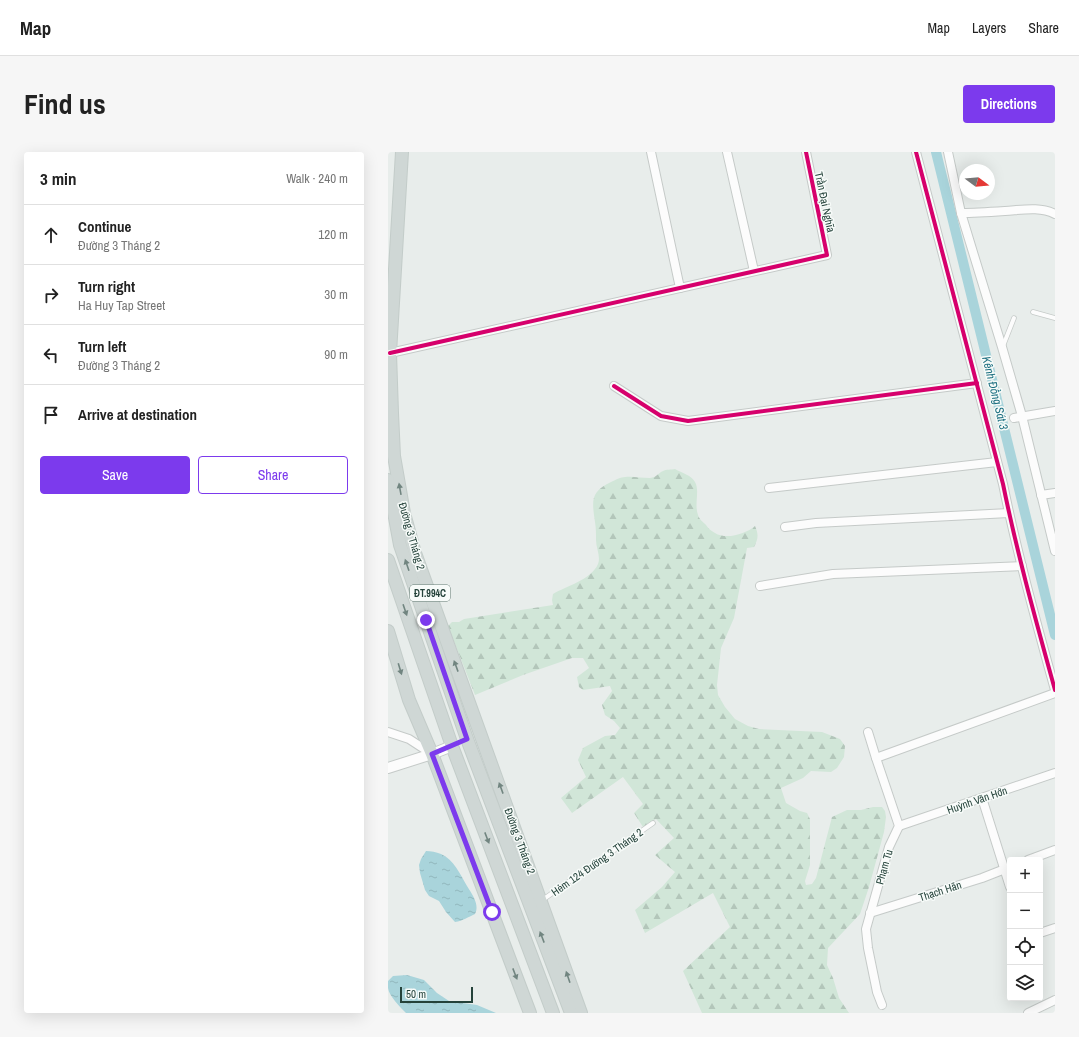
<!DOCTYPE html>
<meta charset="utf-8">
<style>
:root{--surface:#fff;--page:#f6f6f6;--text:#222;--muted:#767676;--line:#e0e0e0;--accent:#7c3aed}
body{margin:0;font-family:"Archivo Narrow",sans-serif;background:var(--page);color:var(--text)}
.controls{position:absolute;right:12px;bottom:12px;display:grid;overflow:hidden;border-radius:4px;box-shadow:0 4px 16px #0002}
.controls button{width:36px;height:36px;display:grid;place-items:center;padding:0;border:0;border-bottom:1px solid var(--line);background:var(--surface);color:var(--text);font:20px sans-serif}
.compass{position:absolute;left:571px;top:12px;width:36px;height:36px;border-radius:50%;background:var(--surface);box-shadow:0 4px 16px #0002;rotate:106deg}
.scale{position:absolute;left:12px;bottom:10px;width:73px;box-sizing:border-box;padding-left:4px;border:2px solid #24423a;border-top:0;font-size:11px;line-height:14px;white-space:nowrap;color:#24423a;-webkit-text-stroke:3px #f7fbf9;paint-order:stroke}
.stop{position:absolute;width:12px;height:12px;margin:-9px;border:3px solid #7c3aed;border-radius:50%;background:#fff}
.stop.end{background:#7c3aed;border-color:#fff;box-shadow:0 1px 4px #0008}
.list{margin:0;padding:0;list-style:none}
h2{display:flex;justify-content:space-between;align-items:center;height:52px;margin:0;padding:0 16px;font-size:17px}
h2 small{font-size:13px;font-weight:400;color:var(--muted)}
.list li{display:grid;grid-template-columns:26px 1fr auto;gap:12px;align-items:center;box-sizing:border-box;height:60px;padding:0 16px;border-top:1px solid var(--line)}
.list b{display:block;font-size:15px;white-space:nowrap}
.list p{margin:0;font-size:13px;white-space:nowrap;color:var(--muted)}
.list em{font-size:13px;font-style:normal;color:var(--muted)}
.actions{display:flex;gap:8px;padding:12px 16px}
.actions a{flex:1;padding:9px 0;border:1px solid var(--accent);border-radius:4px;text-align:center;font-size:14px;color:var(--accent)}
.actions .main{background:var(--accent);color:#fff}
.icon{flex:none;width:22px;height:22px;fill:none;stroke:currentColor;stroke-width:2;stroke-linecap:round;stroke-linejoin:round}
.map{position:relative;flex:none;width:667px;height:861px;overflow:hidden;border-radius:4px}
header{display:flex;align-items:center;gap:24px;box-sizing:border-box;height:56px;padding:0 20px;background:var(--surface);border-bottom:1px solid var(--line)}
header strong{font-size:19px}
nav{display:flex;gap:22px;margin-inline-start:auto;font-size:14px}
.intro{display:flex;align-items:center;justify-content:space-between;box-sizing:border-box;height:96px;padding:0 24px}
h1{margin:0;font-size:28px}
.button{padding:10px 18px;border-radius:4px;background:var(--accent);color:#fff;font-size:14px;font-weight:700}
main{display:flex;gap:24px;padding:0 24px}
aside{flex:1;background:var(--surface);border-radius:4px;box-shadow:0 4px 16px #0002}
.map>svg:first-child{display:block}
</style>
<header>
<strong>Map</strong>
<nav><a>Map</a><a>Layers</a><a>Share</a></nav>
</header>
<div class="intro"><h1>Find us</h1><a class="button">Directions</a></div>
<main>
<aside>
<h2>3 min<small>Walk · 240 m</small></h2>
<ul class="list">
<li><svg class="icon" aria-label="ahead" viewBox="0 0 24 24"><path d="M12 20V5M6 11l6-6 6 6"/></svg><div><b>Continue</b><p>Đường 3 Tháng 2</p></div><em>120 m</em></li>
<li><svg class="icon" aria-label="right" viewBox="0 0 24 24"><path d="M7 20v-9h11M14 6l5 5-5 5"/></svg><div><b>Turn right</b><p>Ha Huy Tap Street</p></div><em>30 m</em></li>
<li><svg class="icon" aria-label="left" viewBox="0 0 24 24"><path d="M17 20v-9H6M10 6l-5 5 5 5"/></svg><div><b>Turn left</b><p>Đường 3 Tháng 2</p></div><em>90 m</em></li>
<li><svg class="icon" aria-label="arrive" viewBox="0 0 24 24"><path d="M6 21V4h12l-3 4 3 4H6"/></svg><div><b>Arrive at destination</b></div></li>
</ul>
<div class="actions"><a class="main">Save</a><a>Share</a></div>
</aside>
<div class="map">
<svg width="667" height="861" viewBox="0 0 667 861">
<defs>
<pattern id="forest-firs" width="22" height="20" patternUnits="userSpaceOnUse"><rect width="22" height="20" fill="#d1e6d8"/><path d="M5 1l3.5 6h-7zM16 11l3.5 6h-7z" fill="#b3c6ba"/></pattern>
<pattern id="water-ripples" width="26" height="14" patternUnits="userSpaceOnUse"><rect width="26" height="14" fill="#a9d4db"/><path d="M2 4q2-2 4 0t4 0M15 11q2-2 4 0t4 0" fill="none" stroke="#91b7bd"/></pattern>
</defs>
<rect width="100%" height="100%" fill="#e8edeb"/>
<path fill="url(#forest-firs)" d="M 287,317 C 294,321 303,323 307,330 C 312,339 306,352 310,363 C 311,367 315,370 318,373 C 320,376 323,379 327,381 C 338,388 358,382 367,374 C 371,383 370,387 366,395 L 359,396 L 346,466 L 333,496 L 329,533 L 330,543 L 337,555 L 347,567 L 360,574 L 371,577 L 434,580 L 452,587 L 457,594 L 456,605 L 449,616 L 443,620 L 423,619 L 415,626 L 393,636 L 398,651 L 412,659 L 419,661 L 422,667 L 422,713 L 417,729 L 418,733 L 424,732 L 428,726 L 444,665 L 459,658 L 473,658 L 485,655 L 494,655 L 497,659 L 498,665 L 496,680 L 481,735 L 472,762 L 440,796 L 439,813 L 445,826 L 451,846 L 461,861 L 314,861 L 295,819 L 342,775 L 325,741 L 257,781 L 247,758 L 274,735 L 287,720 L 267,703 L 286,686 L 268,667 L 255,675 L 246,661 L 255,652 L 235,625 L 184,661 L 173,646 L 198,625 L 190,608 L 195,596 L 217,584 L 227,583 L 232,576 L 226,569 L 217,563 L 214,553 L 224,539 L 222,534 L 195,538 L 191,535 L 189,525 L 201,516 L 195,506 L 184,506 L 135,523 L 87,543 L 60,474 L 64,470 L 71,470 L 76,467 L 165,453 L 164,448 L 165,442 C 178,434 203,428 210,412 C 213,405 208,396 208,388 C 208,382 208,376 207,370 C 204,349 202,340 223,330 C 227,328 233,325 237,325 C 245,324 253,326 262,326 C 269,325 269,322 275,319 C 278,317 283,318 287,317 Z"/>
<g fill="url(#water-ripples)">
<path d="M 38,699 C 43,699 48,700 53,702 C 66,708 72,722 79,734 C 84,742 92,753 87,762 C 80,765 75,769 67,770 L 58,760 L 51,749 L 41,744 L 37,738 L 32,721 L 31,713 L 33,707 Z"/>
<path d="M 19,823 L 36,828 L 49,841 L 61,849 L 89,853 L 108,861 L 18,861 C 12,855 1,844 0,836 C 0,834 0,831 0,829 L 5,824 Z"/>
</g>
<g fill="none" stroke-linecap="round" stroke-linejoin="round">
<polyline stroke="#a9d4db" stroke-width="10" points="548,0 667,483"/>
<g stroke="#c5cac8" stroke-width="5.5">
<g id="service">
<polyline points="645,160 667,166"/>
<polyline points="615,194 626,166"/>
<polyline points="153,749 265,671"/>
</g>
</g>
<g stroke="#c5cac8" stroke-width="10">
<g id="minor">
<polyline points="263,0 292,136"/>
<polyline points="339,0 366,119"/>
<path d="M 528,0 L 615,332 C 629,401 648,469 667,538"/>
<polyline points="560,0 573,61 614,195 634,264 667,399"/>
<path d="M 573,61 C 587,61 602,60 617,59 C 633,58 652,54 667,62"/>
<polyline points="2,201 439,103 418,0"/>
<polyline points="226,234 273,264 300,269 589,231"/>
<polyline points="626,266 667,259"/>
<polyline points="381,336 609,310"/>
<polyline points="653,343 667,341"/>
<polyline points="397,375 428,371 621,361"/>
<polyline points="372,434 445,422 634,414"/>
<polyline points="0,580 21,587 44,602"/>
<polyline points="480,580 488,606 511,674 501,695 478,777 480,796 489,840 494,853"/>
<polyline points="488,606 667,541"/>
<polyline points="594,646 622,735"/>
<polyline points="511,674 667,621"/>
<polyline points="640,708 667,698"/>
<polyline points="482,761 594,726 622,715"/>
<polyline points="652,781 667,776"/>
<polyline points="640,861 667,848"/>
</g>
</g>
<g stroke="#c5cac8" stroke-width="12">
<polyline id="tertiary" points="0,616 44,602 64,594"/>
</g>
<g stroke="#c3ccc9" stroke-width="14">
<g id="primary">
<polyline points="14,0 2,201 4,261 6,304 16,361 27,401 193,861"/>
<polyline points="0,328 12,393 79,587 183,861"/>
<polyline points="0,408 64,594 165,861"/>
<polyline points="0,479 21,548 44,602 142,861"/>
</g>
</g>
<use href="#service" stroke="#fcfcfc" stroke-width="4"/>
<use href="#minor" stroke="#fcfcfc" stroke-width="8"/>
<use href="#tertiary" stroke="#fcfcfc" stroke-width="10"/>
<use href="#primary" stroke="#cfd7d5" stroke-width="12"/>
<g stroke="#f7fbf9" stroke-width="6">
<g id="cycleway">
<path d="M 528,0 L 615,332 C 629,401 648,469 667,538"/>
<polyline points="2,201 439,103 418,0"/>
<polyline points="226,234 273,264 300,269 589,231"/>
</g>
</g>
<use href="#cycleway" stroke="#d6006c" stroke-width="4"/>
</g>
<defs><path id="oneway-solid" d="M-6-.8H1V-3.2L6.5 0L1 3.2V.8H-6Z"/></defs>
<g fill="#718580">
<use href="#oneway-solid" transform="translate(12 337) rotate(-100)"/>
<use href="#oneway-solid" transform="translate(19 413) rotate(-109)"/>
<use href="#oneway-solid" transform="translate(17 458) rotate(71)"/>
<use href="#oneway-solid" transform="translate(68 514) rotate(-110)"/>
<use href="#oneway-solid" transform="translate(12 517) rotate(73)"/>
<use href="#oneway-solid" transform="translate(113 636) rotate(-110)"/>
<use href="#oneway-solid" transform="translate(99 686) rotate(69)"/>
<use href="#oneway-solid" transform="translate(154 785) rotate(-111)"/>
<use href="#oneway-solid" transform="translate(127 822) rotate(69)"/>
<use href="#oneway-solid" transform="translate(180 825) rotate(-109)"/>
</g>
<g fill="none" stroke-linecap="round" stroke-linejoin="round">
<polyline stroke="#7c3aed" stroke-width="5" points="38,468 79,587 44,602 104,760"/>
</g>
<g text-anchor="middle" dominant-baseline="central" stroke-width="3" stroke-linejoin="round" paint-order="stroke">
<rect fill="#f7fbf9" stroke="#637a73" stroke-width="1" x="22" y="433" width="40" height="16" rx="3"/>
<g font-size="10" font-weight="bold" fill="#24423a">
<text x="42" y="441">ĐT.994C</text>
</g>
<g font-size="11" fill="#24423a" stroke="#f7fbf9">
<text transform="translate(437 50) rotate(78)">Trần Đại Nghĩa</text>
<text transform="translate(24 384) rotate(74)">Đường 3 Tháng 2</text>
<text transform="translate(589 648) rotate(-19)">Huỳnh Văn Hớn</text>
<text transform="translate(132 689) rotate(70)">Đường 3 Tháng 2</text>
<text transform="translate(209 710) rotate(-35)">Hẻm 124 Đường 3 Tháng 2</text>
<text transform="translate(496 715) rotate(-74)">Phạm Tu</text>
<text transform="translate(552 739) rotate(-18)">Thạch Hãn</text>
</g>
<g font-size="12" font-style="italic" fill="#1c6f80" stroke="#f7fbf9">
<text transform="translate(607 241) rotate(76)">Kênh Đồng Sát 3</text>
</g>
</g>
</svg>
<div class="controls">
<button>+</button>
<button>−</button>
<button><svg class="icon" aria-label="locate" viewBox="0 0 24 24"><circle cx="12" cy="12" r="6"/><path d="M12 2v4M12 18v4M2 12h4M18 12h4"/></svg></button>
<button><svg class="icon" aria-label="layers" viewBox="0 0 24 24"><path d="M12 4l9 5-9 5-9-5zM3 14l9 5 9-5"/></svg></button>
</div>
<svg class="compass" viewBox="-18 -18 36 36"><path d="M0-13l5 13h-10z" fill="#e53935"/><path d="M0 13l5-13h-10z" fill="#767676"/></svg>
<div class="scale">50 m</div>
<div class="stop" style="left:104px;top:760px"></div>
<div class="stop end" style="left:38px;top:468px"></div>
</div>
</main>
